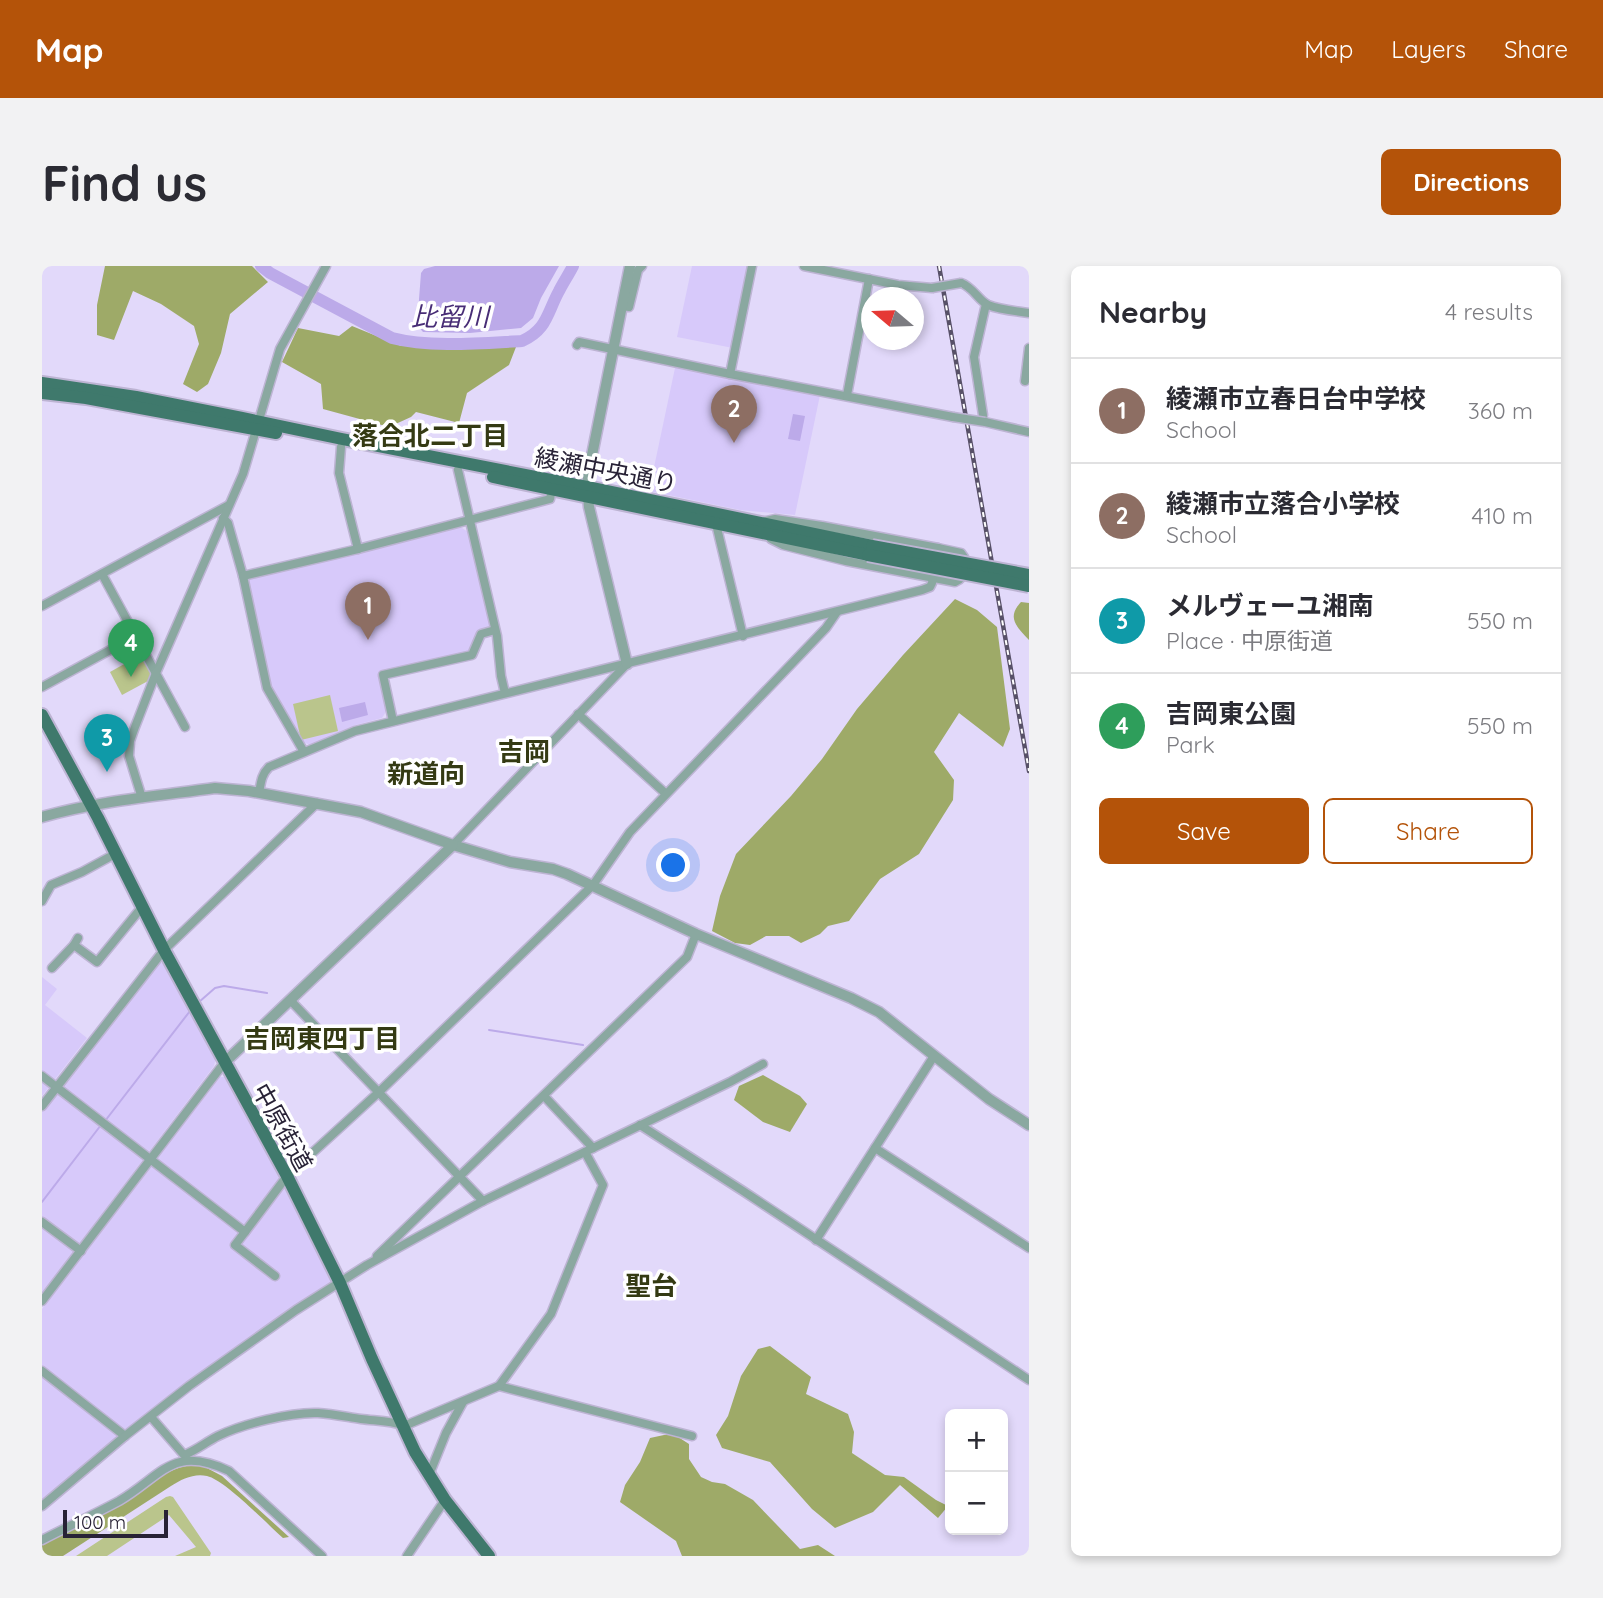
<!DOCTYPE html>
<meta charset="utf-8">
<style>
:root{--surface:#fff;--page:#f2f2f3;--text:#2b2b33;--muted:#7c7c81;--line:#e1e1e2;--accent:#b45309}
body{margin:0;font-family:Quicksand,"Noto Sans JP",sans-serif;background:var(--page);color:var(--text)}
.controls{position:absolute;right:21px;bottom:21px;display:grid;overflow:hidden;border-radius:10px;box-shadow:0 4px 10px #0003}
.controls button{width:63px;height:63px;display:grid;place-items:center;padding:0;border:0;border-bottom:2px solid var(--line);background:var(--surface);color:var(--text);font:35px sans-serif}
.compass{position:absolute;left:819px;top:21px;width:63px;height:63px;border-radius:50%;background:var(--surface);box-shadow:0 4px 10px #0003;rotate:289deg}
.scale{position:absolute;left:21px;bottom:18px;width:105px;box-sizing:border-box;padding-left:7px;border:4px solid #282236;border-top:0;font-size:19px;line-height:24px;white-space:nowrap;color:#282236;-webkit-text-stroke:5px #fff;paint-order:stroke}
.you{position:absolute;left:632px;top:600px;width:24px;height:24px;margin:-18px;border:5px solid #fff;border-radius:50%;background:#1a73e8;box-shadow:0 0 0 10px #1a73e833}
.badge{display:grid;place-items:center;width:46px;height:46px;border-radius:50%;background:var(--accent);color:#fff;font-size:23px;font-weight:700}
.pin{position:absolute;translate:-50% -58px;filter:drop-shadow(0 2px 4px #0008)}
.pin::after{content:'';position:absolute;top:37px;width:24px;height:21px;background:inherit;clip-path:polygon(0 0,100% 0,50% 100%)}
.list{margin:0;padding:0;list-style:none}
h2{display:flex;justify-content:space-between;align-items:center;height:91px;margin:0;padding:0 28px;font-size:30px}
h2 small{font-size:23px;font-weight:400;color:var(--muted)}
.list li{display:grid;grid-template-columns:46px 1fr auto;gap:21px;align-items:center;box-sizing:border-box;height:105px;padding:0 28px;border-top:2px solid var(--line)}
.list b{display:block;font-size:26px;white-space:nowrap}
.list p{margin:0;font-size:23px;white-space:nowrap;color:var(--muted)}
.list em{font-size:23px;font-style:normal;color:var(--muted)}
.actions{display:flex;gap:14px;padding:21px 28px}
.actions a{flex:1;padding:16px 0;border:2px solid var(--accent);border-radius:10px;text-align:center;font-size:24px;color:var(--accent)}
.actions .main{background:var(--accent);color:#fff}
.map{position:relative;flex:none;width:987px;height:1290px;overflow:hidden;border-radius:10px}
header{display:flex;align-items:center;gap:42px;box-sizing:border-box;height:98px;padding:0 35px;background:var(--accent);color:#fff}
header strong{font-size:33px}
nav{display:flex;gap:38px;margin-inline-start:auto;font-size:24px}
.intro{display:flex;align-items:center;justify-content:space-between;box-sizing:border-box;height:168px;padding:0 42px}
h1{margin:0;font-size:49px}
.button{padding:18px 32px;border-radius:10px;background:var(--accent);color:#fff;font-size:24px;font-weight:700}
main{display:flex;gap:42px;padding:0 42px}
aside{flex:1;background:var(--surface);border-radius:10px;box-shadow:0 4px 10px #0003}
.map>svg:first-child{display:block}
</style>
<header>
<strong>Map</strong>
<nav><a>Map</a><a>Layers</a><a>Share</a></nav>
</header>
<div class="intro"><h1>Find us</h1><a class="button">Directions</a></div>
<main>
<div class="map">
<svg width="987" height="1290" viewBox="0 0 987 1290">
<rect width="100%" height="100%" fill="#e2d9fa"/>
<g fill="#d7c9fa">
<polygon points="650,0 708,0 691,82 635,71"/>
<polygon points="638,101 778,129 753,249 698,244 607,225 633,102"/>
<polygon points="417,260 426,266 448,358 444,365 424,388 336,407 345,444 340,452 314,459 268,479 259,475 229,420 205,314"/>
<polygon points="115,697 123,697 174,791 172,800 0,1027 0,845"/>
<polygon points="0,711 15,723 3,739 45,772 0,830"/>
<polygon points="178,811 184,811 244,918 293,1017 216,1068 0,1238 0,1043"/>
</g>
<g fill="#bac58c">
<polygon points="100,388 110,406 106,415 80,429 68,406"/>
<polygon points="288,429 296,465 259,474 251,438"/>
<polygon points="128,1230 131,1231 169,1287 168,1290 133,1290 154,1281 127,1249 65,1290 34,1290 124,1231"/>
</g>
<g fill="#9eaa68">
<polygon points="63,0 210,0 226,16 188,48 179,87 166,118 155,126 141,118 157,78 152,60 119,38 91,25 72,74 55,69 55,39"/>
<polygon points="310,60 359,80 474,81 467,99 425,127 417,157 374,146 369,151 347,161 281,143 279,118 240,96 256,62 297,70"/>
<polygon points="913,333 935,344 955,361 968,463 961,481 917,447 892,486 912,514 911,534 877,588 838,613 807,655 786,660 778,668 759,677 747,670 724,670 708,679 693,677 670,665 678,630 694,588 749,530 780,493 815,443 861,389"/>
<path d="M 979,336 L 987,337 L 987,374 C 975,361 964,352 979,336 Z"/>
<polygon points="721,809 758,830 765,838 748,866 721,856 692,834 697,820"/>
<polygon points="728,1080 769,1111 764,1128 806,1148 812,1166 810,1187 843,1209 862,1211 894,1234 906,1240 896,1252 858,1219 831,1246 793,1262 770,1243 728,1196 680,1182 674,1169 686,1150 699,1110 716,1083"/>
<polygon points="622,1169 633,1169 647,1178 647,1193 659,1211 670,1216 683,1218 711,1234 758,1283 776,1279 793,1290 640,1290 634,1275 578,1236 583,1219 598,1196 608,1172"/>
<path d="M 152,1199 L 163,1201 L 180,1210 L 247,1271 L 241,1272 C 225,1258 183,1214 165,1210 C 152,1207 140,1213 129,1220 L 21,1290 L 0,1290 L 0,1279 C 27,1264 55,1251 81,1235 C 105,1221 124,1201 152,1199 Z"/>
</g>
<g fill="#bcaae9">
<polygon points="393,0 517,0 499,32 491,52 479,62 428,67 381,66 375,59 379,7 382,3"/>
<polygon points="751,148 763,150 758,175 746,173"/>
<polygon points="323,436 326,449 300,456 297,442"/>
</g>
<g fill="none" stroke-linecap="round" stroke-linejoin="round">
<g stroke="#bcaae9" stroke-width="2">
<polyline points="157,736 173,722 182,720 225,727"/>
<polyline points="447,764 541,779"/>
<polyline points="63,855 148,745"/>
<polyline points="0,936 59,859"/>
</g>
<path stroke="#bcaae9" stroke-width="12" d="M 219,0 L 228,7 L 350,72 C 388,82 441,77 480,75 C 505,64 505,47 517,25 C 521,17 527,8 531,0"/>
<g stroke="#bdb4d3" stroke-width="11">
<g id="minor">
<polyline points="762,0 856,19 890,22"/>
<path d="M 919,17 C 931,21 936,34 946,39 C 959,44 974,45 987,47"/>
<polyline points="580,40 587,41 596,4 600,0"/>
<polyline points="535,79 537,76 688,108 911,151"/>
<polyline points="688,108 710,0"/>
<polyline points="983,115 987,82"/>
<polyline points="805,129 827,13"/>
<polyline points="941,149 932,91 944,38"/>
<polyline points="943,156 987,166"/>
<polyline points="299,181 297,207 316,283"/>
<polyline points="416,204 455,370 459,410 463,427"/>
<polyline points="181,252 186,257 201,310 225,422 262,486"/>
<polyline points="674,258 701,370"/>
<path d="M 729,273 L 741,279 L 804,295 L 913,316 C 925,311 927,296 919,287 L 896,282"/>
<polyline points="60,308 143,461"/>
<polyline points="201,310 316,283 508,233 510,223"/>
<polyline points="0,340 187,239"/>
<polyline points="0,421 94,370"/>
<polyline points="536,448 623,527"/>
<polyline points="351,455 341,409 430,389 439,368 453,364"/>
<path d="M 217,527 C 219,517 219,509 227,501 L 313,465 L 880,324 L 888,321 L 890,317 L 896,282 L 780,260 L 733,253 L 724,255"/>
<polyline points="100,532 87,490 88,475 93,461 114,407 201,208 238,83 284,0"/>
<polyline points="411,579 583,400"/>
<polyline points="0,635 9,619 40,606 73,588"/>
<polyline points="32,679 55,696 100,641"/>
<polyline points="10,702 32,679 36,672"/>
<polyline points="249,735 441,935"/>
<polyline points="0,810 203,966 245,910 337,826 551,619 588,566 784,362 795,346"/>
<polyline points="502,830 551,882"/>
<polyline points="0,840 122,684 275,537"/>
<polyline points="598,859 701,925 987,1114"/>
<polyline points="833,882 987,982"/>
<polyline points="0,956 39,985"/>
<polyline points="203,966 193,979 233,1010"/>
<polyline points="774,974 892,790"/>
<polyline points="335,990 645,691 654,668"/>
<polyline points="0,1035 182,797"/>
<polyline points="0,1105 83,1170"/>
<polyline points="457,1120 650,1170"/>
<path d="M 109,1151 L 142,1189 C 155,1184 164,1176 176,1170 C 201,1158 248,1146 276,1147 C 291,1148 305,1151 319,1153 C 334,1155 348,1154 362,1160 L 457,1120 L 509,1048 L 561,919 L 543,886"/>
<polyline points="387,1209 404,1167 421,1136"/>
<polyline points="0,1240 83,1170 147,1120 254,1044 325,999 441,935 688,816 721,798"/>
<path d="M 0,1274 C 25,1261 51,1249 77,1235 C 120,1210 130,1178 187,1205 L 280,1290"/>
<polyline points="365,1290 403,1234"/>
</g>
</g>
<g stroke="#bdb4d3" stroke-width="13">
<g id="tertiary">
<polyline points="585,398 547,241 545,221 547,204 588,0"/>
<path d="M 0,551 C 56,535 115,530 173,522 L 207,525 L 319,546 L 411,579 L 468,596 L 511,603 L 525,608 L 654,668 L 809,732 L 837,746 L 947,833 L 987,859"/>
<polyline points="182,797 411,579"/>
</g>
</g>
<g stroke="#bdb4d3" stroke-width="16">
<g id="primary">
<polyline points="0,117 94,131 200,152 300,173 545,221 830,280"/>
<polyline points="0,127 44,132 234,167"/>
<polyline points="451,211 826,289"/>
<polyline points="0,449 56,552 122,684 245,910 298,1017 330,1093 373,1186 403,1234 447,1290"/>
</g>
</g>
<use href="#minor" stroke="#8aa8a0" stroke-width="8"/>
<use href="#tertiary" stroke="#8aa8a0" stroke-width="10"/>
<use href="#primary" stroke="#3f796c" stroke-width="12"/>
<g stroke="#585168" stroke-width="4.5">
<polyline id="rail" points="897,0 987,505"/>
</g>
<use href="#rail" stroke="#fff" stroke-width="2" stroke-dasharray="5" stroke-linecap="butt"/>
<g stroke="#bdb4d3" stroke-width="11" stroke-linecap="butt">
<g id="minor-bridge">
<polyline points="890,22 919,17"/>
<polyline points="911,151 943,156"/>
</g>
</g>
<g stroke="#bdb4d3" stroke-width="16" stroke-linecap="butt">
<g id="primary-bridge">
<polyline points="830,280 987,309"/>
<polyline points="826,289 987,320"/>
</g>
</g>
<use href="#minor-bridge" stroke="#8aa8a0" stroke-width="8"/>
<use href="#primary-bridge" stroke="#3f796c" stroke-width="12"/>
</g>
<g text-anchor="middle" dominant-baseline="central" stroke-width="7" stroke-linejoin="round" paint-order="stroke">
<g font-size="24" fill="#282236" stroke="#fff">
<text transform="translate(564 204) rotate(11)">綾瀬中央通り</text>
<text transform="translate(241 861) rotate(61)">中原街道</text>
</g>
<g font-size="26" font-style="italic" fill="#482d76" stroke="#fff">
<text x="408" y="50">比留川</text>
</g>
<g font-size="26" font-weight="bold" fill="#343a13" stroke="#fff">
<text x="388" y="169">落合北二丁目</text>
<text x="482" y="485">吉岡</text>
<text x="384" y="507">新道向</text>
<text x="280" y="772">吉岡東四丁目</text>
<text x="609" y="1019">聖台</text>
</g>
</g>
</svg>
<div class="controls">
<button>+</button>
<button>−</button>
</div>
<svg class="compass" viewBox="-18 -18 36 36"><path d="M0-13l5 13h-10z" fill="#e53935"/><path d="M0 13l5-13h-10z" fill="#7c7c81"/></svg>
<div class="scale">100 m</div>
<div class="you"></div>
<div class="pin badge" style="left:326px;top:374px;background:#8d6e63">1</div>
<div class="pin badge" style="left:692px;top:177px;background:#8d6e63">2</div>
<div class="pin badge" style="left:65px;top:506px;background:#0f9aa8">3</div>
<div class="pin badge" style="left:89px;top:411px;background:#2e9e5b">4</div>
</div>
<aside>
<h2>Nearby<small>4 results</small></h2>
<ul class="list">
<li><span class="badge" style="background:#8d6e63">1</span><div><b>綾瀬市立春日台中学校</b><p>School</p></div><em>360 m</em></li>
<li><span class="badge" style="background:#8d6e63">2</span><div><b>綾瀬市立落合小学校</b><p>School</p></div><em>410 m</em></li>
<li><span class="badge" style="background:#0f9aa8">3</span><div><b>メルヴェーユ湘南</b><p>Place · 中原街道</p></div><em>550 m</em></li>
<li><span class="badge" style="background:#2e9e5b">4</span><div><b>吉岡東公園</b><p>Park</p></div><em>550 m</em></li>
</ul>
<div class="actions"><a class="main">Save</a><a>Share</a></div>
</aside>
</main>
